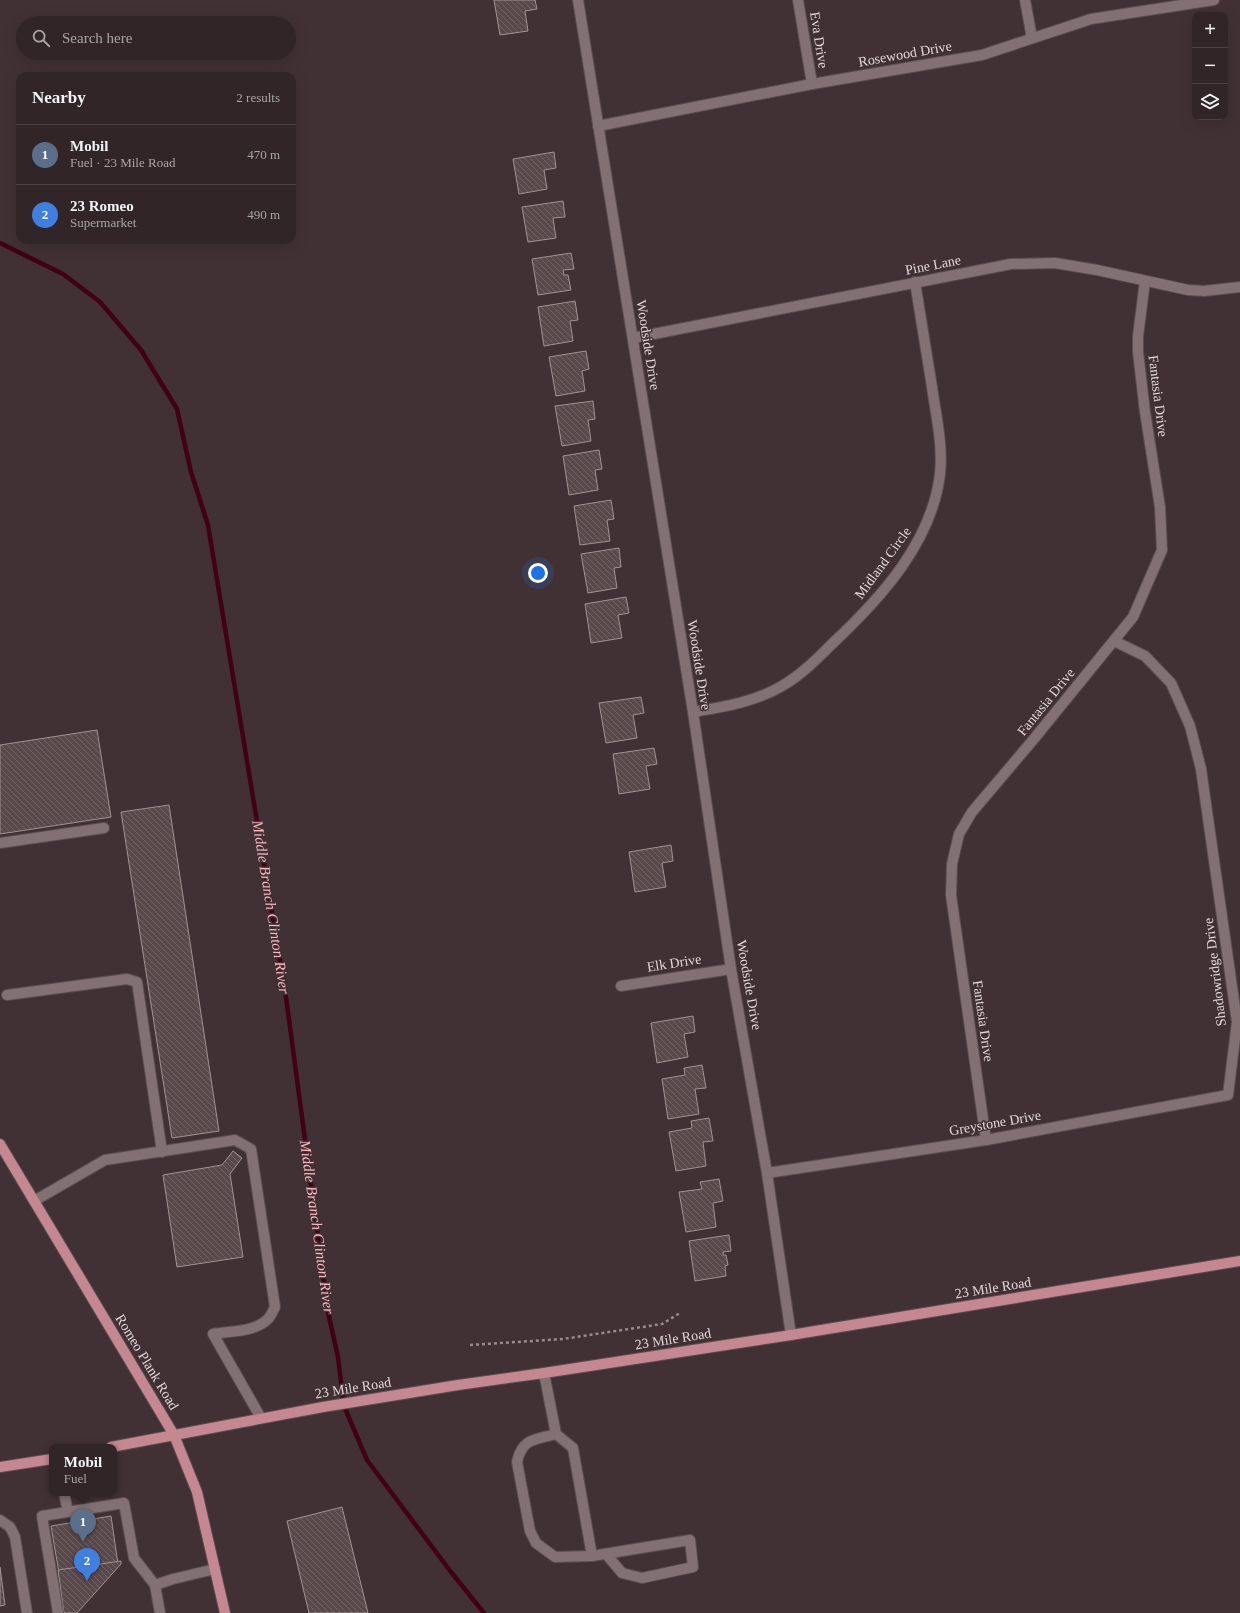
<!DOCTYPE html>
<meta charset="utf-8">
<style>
:root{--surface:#312527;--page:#3d3133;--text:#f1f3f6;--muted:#a8a5a7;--line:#4c4244;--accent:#f39aa8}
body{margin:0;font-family:Georgia,serif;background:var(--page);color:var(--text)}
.controls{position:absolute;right:12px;top:12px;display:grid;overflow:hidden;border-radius:8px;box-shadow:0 4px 16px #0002}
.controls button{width:36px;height:36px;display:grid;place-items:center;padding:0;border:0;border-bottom:1px solid var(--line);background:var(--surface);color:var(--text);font:20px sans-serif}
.you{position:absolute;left:538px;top:573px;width:14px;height:14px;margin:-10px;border:3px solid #fff;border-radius:50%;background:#1a73e8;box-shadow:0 0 0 6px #1a73e833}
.badge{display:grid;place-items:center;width:26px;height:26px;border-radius:50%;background:var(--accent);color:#fff;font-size:13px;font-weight:700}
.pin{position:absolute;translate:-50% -33px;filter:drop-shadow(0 1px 2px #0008)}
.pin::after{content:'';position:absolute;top:21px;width:14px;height:12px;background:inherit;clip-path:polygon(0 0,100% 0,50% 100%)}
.popup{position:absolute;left:49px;top:1444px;width:68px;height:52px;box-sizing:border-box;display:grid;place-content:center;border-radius:8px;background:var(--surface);filter:drop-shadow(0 1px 3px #0005);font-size:13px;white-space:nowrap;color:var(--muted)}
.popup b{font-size:15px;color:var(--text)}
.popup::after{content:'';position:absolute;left:50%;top:100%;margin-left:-8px;border:8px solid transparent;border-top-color:var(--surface)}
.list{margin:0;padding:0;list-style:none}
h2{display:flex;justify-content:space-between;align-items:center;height:52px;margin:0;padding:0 16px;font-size:17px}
h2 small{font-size:13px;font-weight:400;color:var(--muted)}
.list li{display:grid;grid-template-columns:26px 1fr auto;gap:12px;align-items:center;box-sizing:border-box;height:60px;padding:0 16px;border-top:1px solid var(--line)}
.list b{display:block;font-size:15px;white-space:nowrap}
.list p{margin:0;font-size:13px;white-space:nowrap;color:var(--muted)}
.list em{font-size:13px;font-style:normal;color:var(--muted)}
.icon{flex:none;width:22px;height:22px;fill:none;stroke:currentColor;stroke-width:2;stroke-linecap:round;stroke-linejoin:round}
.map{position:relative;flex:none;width:1240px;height:1613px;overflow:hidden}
.search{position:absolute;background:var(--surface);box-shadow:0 4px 16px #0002;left:16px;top:16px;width:280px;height:44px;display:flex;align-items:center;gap:10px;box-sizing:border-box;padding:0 14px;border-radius:22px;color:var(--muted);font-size:15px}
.panel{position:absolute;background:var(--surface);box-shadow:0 4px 16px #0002;left:16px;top:72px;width:280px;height:172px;border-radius:12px}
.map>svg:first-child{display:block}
</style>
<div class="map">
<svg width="1240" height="1613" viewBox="0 0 1240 1613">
<defs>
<pattern id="building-back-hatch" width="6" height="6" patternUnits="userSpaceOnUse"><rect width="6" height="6" fill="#5a494b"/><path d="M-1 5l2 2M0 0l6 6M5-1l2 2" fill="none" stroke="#716264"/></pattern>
</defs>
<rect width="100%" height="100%" fill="#413134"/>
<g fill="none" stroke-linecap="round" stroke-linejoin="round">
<polyline stroke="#410014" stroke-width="4.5" points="0,243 63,274 100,302 141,350 177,409 191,472 208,525 286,997 328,1312 338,1357 344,1406 367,1460 451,1572 484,1613"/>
</g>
<g fill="url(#building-back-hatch)" stroke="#a49193">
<polygon points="494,0 535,0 537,9 525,11 528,31 500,35"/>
<polygon points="554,152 556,168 544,170 547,189 519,194 513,159"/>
<polygon points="563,201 565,217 553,218 556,238 528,242 522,207"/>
<polygon points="571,253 574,269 563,270 564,275 568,275 571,290 538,295 532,259"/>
<polygon points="575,301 578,320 570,321 573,341 544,346 538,307"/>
<polygon points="586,351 589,369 582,371 585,391 556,396 549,357"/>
<polygon points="593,401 595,419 588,420 591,441 562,446 555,406"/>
<polygon points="599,450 602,469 595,470 598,490 569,495 563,456"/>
<polygon points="611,500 614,519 607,520 610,541 580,545 574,506"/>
<polygon points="619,548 621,567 614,568 617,588 588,593 581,554"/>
<polygon points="626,597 629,613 618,615 622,638 591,643 585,604"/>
<polygon points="641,697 644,713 633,715 637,738 606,743 599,703"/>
<polygon points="97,730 111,817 0,834 0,745"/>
<polygon points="654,748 657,764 646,766 650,789 619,794 613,754"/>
<polygon points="169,805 219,1131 172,1138 121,812"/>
<polygon points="671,845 673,861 662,863 666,887 635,892 629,852"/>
<polygon points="693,1016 695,1032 684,1034 688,1057 657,1063 651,1023"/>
<polygon points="702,1065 706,1088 695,1089 699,1114 668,1119 662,1079 685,1075 684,1068"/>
<polygon points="709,1118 713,1141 703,1142 706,1166 676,1171 669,1132 692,1128 691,1121"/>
<polygon points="233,1151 242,1158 230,1174 243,1257 177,1267 163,1175 222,1165"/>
<polygon points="719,1179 723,1201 713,1203 716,1227 686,1232 679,1192 702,1189 700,1182"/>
<polygon points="729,1235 731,1251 723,1252 723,1255 726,1255 728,1265 725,1266 726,1276 695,1281 689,1241"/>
<polygon points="342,1507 368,1613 309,1613 287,1521"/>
<polygon points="111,1516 118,1564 59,1573 51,1526"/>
<polygon points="121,1561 121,1564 77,1613 64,1613 58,1570"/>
<polygon points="0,1567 5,1605 0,1606"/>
</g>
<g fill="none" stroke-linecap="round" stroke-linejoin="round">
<g stroke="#5b4e50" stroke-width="12">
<g id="minor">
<polyline points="578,0 693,712 731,969 767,1173 791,1335"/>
<polyline points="798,0 812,84"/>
<polyline points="1025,0 1032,38"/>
<polyline points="598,126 812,84 982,55 1091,19 1214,0"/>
<polyline points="633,338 1011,264 1055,263 1097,270 1188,290 1204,291 1240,287"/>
<path d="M 693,712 C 723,707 755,702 782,686 C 801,675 817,659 833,643 C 881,598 932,542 940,474 C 943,444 936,416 932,387 C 926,352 921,317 915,282"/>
<polyline points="0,843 104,828"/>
<polyline points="621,986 731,969"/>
<polyline points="7,995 127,979 137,982 162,1152"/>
<polyline points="986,1140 951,895 952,864 959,834 972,812 1033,740 1133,617 1162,550 1160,507 1145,412 1138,352 1138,336 1145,281"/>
<polyline points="767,1173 986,1140 1228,1095 1237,1022 1201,769 1190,726 1171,683 1145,656 1114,641"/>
<path d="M 34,1201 L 105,1160 L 235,1140 L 251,1149 L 275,1307 C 273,1311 271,1316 268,1319 C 255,1332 231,1331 213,1334 L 261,1418"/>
<polyline points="544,1373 556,1434 573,1448 592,1556 690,1540 693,1567 642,1578 622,1573 606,1554"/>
<path d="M 556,1434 C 535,1440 522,1438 517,1462 L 530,1531 L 536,1543 L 555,1557 L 592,1556"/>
<polyline points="64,1493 68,1512"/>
<polyline points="0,1520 10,1527 15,1537 27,1613"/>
<polyline points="155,1585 173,1579 215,1569"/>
<polyline points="58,1613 42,1516 124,1503 134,1558 155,1585 160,1613"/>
</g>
</g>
<g stroke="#5b4e50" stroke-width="12">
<g id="major">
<polyline points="0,1144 174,1435 197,1492 225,1613"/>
<polyline points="111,1447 323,1407 458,1385 544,1373 791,1335 1240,1261"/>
<polyline points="0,1467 52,1459"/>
</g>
</g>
<polyline stroke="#988b8d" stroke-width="2.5" stroke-dasharray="3 3" stroke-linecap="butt" points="470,1345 563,1339 662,1324 680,1313"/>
<use href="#minor" stroke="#837073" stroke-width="10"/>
<use href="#major" stroke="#c58791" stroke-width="10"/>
</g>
<g text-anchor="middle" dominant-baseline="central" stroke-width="3" stroke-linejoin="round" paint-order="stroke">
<g font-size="14" fill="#e1d6d8" stroke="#413134">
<text transform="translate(819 40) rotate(81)">Eva Drive</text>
<text transform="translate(905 54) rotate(-10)">Rosewood Drive</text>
<text transform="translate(933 265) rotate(-11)">Pine Lane</text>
<text transform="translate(648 345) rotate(81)">Woodside Drive</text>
<text transform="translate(1158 396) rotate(83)">Fantasia Drive</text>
<text transform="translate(883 563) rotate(-54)">Midland Circle</text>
<text transform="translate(699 665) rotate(81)">Woodside Drive</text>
<text transform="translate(1046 702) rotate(-51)">Fantasia Drive</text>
<text transform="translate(674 963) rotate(-9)">Elk Drive</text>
<text transform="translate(1215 972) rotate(-97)">Shadowridge Drive</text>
<text transform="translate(749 985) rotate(80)">Woodside Drive</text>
<text transform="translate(983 1021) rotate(82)">Fantasia Drive</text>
<text transform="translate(995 1123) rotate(-10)">Greystone Drive</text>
<text transform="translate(993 1288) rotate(-9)">23 Mile Road</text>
<text transform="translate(673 1339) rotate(-9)">23 Mile Road</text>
<text transform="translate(147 1362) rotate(59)">Romeo Plank Road</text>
<text transform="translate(353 1388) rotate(-9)">23 Mile Road</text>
</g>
<g font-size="15" font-style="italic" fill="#fab9c2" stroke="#413134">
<text transform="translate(271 907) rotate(81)">Middle Branch Clinton River</text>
<text transform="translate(317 1227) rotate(82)">Middle Branch Clinton River</text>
</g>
</g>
</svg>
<div class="controls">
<button>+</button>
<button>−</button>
<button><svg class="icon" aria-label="layers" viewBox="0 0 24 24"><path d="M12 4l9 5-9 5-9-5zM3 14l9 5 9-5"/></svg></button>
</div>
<div class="you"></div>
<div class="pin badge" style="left:83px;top:1542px;background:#5c6f8a">1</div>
<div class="popup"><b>Mobil</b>Fuel</div>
<div class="pin badge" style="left:87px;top:1581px;background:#3f7fe0">2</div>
<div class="search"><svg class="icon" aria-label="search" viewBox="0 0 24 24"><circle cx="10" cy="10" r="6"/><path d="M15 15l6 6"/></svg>Search here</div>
<section class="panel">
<h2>Nearby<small>2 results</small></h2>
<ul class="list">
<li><span class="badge" style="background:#5c6f8a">1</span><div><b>Mobil</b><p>Fuel · 23 Mile Road</p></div><em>470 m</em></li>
<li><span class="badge" style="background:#3f7fe0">2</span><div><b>23 Romeo</b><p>Supermarket</p></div><em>490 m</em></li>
</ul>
</section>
</div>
